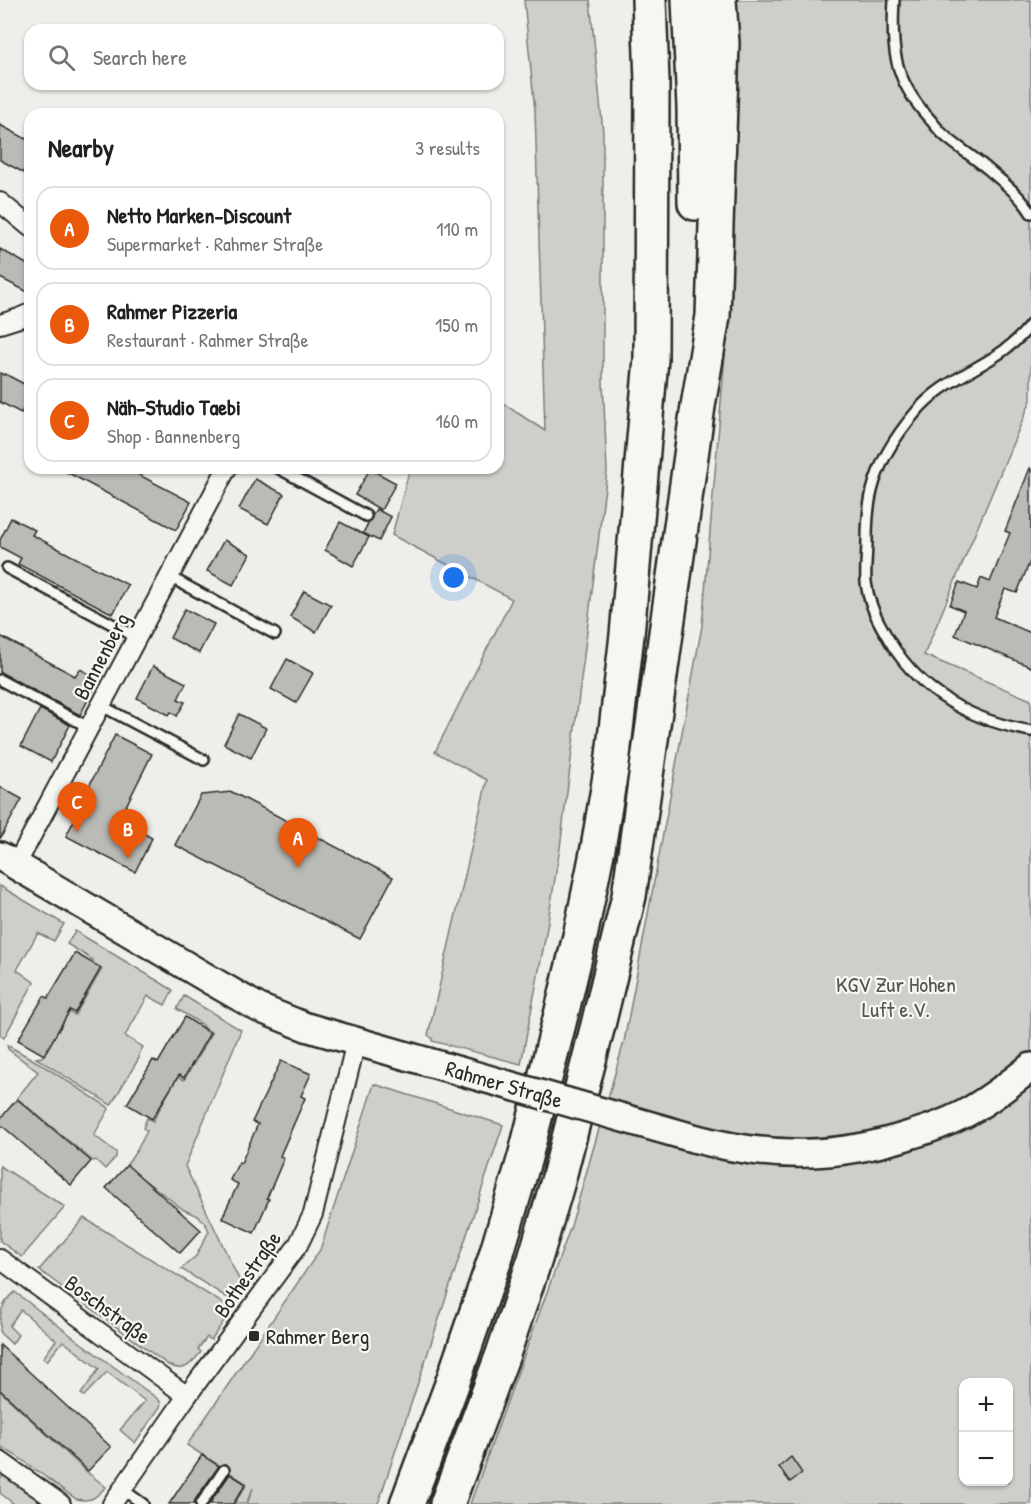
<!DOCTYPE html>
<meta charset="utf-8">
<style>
:root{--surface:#fff;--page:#f2f2f2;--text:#202124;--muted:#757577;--line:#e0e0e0;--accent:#ea580c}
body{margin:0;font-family:"Patrick Hand",sans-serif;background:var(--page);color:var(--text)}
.controls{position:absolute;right:18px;bottom:18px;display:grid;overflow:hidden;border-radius:12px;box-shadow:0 2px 4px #0004}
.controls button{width:54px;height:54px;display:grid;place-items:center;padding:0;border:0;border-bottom:2px solid var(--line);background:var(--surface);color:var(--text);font:30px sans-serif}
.you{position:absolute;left:454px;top:578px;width:21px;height:21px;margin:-15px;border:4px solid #fff;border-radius:50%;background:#1a73e8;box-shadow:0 0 0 9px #1a73e833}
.badge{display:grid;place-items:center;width:39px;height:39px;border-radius:50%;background:var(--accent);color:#fff;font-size:20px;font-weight:700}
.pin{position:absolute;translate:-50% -50px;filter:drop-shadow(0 2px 3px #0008)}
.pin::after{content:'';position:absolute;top:32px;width:21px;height:18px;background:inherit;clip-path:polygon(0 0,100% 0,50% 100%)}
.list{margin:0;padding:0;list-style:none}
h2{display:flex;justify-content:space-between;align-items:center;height:78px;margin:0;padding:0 24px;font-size:26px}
h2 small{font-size:20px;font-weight:400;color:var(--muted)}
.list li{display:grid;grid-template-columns:39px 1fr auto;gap:18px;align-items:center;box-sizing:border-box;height:84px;margin:0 12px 12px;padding:0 12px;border:2px solid var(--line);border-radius:18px}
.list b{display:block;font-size:22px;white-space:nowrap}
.list p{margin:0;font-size:20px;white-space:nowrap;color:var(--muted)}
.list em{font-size:20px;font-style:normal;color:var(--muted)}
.icon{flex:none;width:33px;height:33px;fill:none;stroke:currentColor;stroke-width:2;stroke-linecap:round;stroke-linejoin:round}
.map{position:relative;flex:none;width:1031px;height:1504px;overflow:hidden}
.search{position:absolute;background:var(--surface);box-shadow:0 2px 4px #0004;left:24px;top:24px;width:480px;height:66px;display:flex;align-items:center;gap:15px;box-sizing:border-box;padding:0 21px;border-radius:18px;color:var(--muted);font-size:22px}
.panel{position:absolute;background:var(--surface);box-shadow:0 2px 4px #0004;left:24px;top:108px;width:480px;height:366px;border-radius:18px}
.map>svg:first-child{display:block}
</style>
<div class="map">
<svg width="1031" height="1504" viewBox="0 0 1031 1504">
<rect width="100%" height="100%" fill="#eeeeea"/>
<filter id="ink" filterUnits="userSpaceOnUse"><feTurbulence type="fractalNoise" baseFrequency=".0167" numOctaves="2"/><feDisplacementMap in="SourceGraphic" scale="12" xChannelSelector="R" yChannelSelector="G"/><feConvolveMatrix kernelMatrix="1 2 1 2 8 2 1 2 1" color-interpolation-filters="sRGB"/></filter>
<g filter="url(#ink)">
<g fill="#cececa" stroke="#7c7c7a" stroke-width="1.5" fill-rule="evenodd">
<polygon points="524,0 590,0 603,132 603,381 607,471 560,848 545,939 521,1064 432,1041 432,1038 428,1035 487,780 435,752 512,599 392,535 410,468 498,468 498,400 545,431 535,111"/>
<path d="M 734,0 L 1031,0 L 1031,400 L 924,655 L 1031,700 L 1031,1504 L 470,1504 L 571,1226 L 624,1042 L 702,626 L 727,331 ZM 964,1382 L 1008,1382 L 1008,1482 L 964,1482 Z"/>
<polygon points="0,886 64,924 54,941 38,933 17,970 34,982 4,1038 0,1035"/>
<polygon points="75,931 173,990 165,1005 148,996 125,1036 143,1047 139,1054 139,1058 111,1105 36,1058 42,1057 69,1012 75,1015 102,969 93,963 93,960 67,944"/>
<polygon points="184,996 241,1030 185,1166 244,1290 236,1303 181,1269 196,1256 209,1231 205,1223 198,1216 184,1210 126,1166 137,1150 146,1133 147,1131 143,1128 147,1118 153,1121 177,1077 184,1080 212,1033 202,1026 203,1025 177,1009"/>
<polygon points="7,1045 39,1063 108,1107 109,1109 94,1135 116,1152 116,1157 105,1169 96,1160 93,1161 17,1098 38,1072 8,1049"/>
<polygon points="374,1084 503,1125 379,1501 377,1504 247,1504 253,1488 246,1504 234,1504 247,1484 187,1445 320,1250"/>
<polygon points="0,1166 65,1207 22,1257 0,1241"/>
<path d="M 84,1218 L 232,1309 L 211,1340 L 207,1337 L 198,1349 L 201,1352 C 190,1365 184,1374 167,1364 L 39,1270 Z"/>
<path d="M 15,1292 L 77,1340 L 158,1399 L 161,1403 L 160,1407 L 135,1443 L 120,1430 L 145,1401 L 107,1372 L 84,1396 L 81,1394 L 99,1369 L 63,1341 L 47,1361 L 43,1358 L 56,1340 L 21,1310 L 9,1326 L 18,1335 L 12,1344 L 0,1333 C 0,1312 0,1305 15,1292 Z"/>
<path d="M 0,1391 L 87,1472 L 106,1487 C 95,1498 92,1502 76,1499 L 18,1457 L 0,1446 Z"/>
<polygon points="6,1473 49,1504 14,1504 0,1493 0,1479"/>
</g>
<g fill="#babab7" stroke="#2b2b2b" stroke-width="1.5">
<polygon points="0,125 30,141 30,176 0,160"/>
<polygon points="0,249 30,266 30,293 0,278"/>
<polygon points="0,373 4,375 5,374 30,387 30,397 21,413 0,402"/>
<polygon points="59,468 126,468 191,502 176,530"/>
<polygon points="1030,468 1031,469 1031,559 1017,593 1005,589 994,617 1031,633 1031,667 955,635 964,611 950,605 959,582 977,589 981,578 990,582 1010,533 1005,531"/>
<polygon points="370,469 396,483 381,510 355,495"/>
<polygon points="255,479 284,494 268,524 239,509"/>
<polygon points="376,509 391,517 379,541 363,533"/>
<polygon points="11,518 35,530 32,535 128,585 113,614 18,564 21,558 0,547 0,540"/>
<polygon points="340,522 369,537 353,566 325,550"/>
<polygon points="224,540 250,554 233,585 207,571"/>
<polygon points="304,591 331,605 316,632 290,617"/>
<polygon points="185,609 214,624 199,653 170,638"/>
<polygon points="0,636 75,676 80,669 99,679 80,715 0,672"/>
<polygon points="287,659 313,673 296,703 271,689"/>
<polygon points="153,666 186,683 178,699 185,702 177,716 171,712 169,715 137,698"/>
<polygon points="40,709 70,725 51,762 21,746"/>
<polygon points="239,714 266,728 251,758 224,744"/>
<polygon points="115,735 152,754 119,820 152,838 135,872 66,836 82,805 75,801 82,788 87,790"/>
<polygon points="0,787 22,799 0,839"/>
<polygon points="232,792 393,877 360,939 175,845 201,795"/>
<polygon points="75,953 101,968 75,1013 70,1010 44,1055 18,1040 44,996 48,998"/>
<polygon points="185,1017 210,1033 184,1078 179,1075 152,1119 127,1104 153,1060 158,1063"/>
<polygon points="281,1061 311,1074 301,1096 305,1098 280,1156 284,1158 267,1198 269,1199 254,1233 222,1218 238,1184 230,1180 239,1162 241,1163 258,1124 252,1122"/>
<polygon points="17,1099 91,1161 71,1185 0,1124 0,1119"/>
<polygon points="127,1165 201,1230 180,1253 106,1188"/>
<polygon points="0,1345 111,1447 88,1471 0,1390"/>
<polygon points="202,1455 219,1466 195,1500 194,1504 169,1504"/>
<polygon points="791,1457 802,1473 790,1482 779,1467"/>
<polygon points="230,1474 246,1484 233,1504 209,1504"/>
</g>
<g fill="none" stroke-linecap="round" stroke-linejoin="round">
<g stroke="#2b2b2b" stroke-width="14">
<g id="lane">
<path d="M 894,0 C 891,48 894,79 927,116 C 933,122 938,130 945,136 C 959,148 975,158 989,170 C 1004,183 1021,196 1031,213"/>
<path d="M 1031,324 C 1001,365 948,373 916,412 C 897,434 879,462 872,491 C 868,507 867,524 867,541 C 867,554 865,569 866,582 C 868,600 876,618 885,633 C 916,690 968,720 1031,731"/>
<polyline points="278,468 366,516"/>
<polyline points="7,568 138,638"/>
<polyline points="170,577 275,634"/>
<polyline points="0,680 90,728"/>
<polyline points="102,706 204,760"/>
<polyline points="122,1489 143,1504"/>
<polyline points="201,1504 224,1470"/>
</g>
</g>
<g stroke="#2b2b2b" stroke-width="22">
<g id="street">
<polyline points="0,202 30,227"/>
<polyline points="0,324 19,318 30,313"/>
<polyline points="16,865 227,468"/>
<polyline points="0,1259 187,1396"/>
<polyline points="0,1461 61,1504"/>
<polyline points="112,1504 187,1396 298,1245 313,1214 356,1042"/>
</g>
</g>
<g stroke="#2b2b2b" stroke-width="32">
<g id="secondary">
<polyline points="0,856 212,981 259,1008 306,1027 428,1062"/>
<path d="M 693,1138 C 770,1159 837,1159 913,1134 C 930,1129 948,1122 964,1114 C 988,1101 1010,1084 1031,1067"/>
</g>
</g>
<g stroke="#2b2b2b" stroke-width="38">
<g id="highway">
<polyline points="689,0 694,107 695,203"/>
<polyline points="407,1504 451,1387 495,1259 525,1157 562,1011 581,932 598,848 612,764 627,635 651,359 652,82 649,0"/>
<polyline points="447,1504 503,1354 535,1259 558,1181 598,1025 629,896 698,406 713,316 722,43 719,0"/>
</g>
</g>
<use href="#lane" stroke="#f6f6f2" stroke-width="9"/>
<use href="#street" stroke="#f6f6f2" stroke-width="18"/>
<use href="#secondary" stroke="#f6f6f2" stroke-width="27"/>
<use href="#highway" stroke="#f6f6f2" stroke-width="33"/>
<g stroke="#2b2b2b" stroke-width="32" stroke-linecap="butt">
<polyline id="secondary-bridge" points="428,1062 693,1138"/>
</g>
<use href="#secondary-bridge" stroke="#f6f6f2" stroke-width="27"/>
</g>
</g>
<rect fill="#2b2b2b" stroke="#f6f6f2" stroke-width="2" x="248" y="1330" width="12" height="12" rx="3"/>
<g text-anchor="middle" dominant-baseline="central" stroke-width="4.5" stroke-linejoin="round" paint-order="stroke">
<g font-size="22" fill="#2b2b2b" stroke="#f6f6f2">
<text transform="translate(101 656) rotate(-62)">Bannenberg</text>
<text transform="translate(504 1084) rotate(16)">Rahmer Straße</text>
<text transform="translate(247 1274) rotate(-55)">Bothestraße</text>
<text transform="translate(108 1309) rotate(36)">Boschstraße</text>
</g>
<g font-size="22" fill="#545453" stroke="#f6f6f2">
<text x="896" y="984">KGV Zur Hohen<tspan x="896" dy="25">Luft e.V.</tspan></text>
</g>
<g font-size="22" fill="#2b2b2b" stroke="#f6f6f2" text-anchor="start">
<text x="266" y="1336">Rahmer Berg</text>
</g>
</g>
</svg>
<div class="controls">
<button>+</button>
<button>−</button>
</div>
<div class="you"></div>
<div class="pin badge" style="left:298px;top:868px">A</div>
<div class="pin badge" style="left:128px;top:859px">B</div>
<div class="pin badge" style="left:77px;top:832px">C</div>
<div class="search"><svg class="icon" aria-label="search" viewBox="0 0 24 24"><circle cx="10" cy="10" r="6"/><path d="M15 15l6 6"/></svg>Search here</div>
<section class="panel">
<h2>Nearby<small>3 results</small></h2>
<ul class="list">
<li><span class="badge">A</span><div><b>Netto Marken-Discount</b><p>Supermarket · Rahmer Straße</p></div><em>110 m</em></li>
<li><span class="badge">B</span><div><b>Rahmer Pizzeria</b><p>Restaurant · Rahmer Straße</p></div><em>150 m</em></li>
<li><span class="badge">C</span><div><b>Näh-Studio Taebi</b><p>Shop · Bannenberg</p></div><em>160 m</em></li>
</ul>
</section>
</div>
